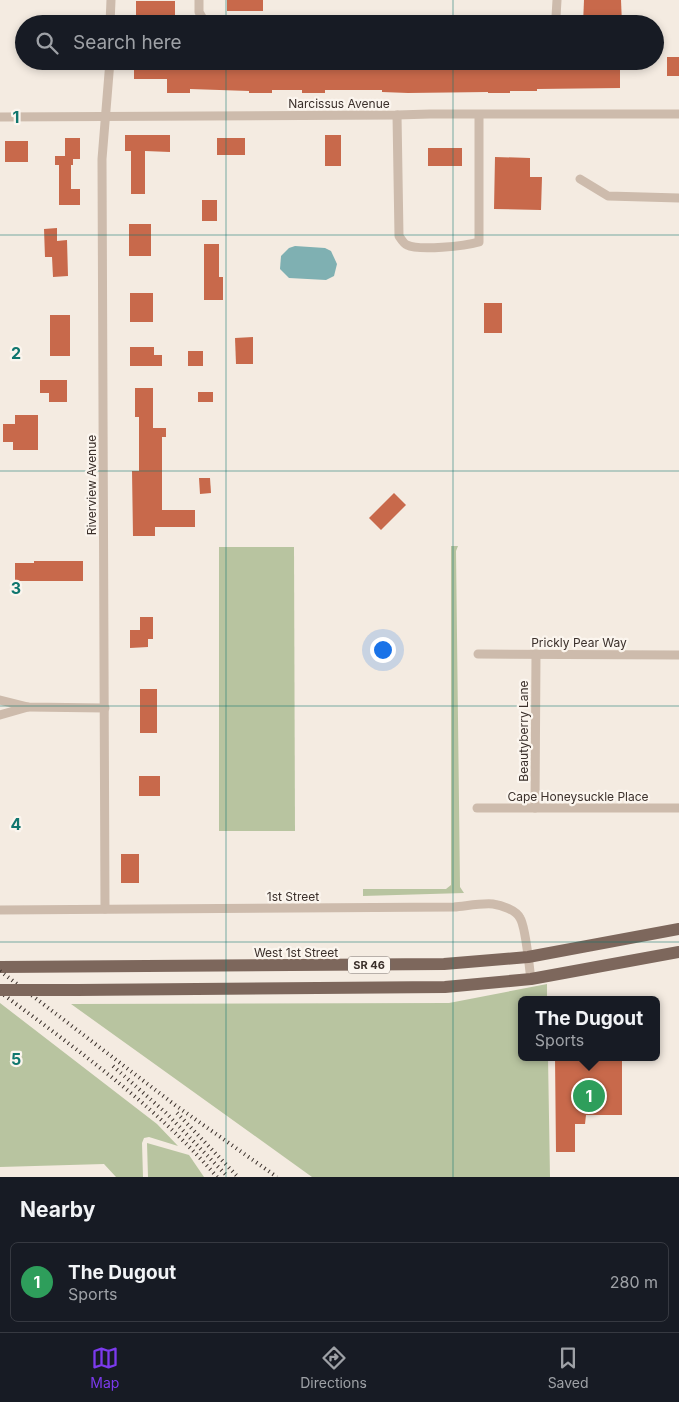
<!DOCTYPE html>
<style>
:root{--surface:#171b24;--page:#242831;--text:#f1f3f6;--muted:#9ea1a6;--line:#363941;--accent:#7c3aed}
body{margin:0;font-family:Inter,sans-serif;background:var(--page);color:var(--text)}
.you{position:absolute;left:382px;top:649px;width:18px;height:18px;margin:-12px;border:4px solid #fff;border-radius:50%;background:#1a73e8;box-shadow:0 0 0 8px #1a73e833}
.badge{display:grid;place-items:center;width:32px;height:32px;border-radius:50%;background:var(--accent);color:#fff;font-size:16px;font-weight:700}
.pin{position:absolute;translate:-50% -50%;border:2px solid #fff;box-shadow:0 1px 5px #0006}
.popup{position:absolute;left:518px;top:996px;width:142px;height:65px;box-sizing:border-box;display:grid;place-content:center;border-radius:8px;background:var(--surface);filter:drop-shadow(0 1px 4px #0005);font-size:16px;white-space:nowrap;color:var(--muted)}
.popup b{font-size:19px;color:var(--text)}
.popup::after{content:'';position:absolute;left:50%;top:100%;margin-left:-10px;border:10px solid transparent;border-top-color:var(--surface)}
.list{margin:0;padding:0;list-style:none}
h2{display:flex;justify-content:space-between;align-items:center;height:65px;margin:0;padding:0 20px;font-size:21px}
h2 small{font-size:16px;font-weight:400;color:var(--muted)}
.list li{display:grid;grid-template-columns:32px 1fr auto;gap:15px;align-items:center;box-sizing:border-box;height:80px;margin:0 10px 10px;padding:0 10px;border:1px solid var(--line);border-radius:8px}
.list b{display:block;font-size:19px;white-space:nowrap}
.list p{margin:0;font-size:16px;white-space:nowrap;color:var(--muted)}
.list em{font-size:16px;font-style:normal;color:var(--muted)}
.icon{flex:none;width:28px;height:28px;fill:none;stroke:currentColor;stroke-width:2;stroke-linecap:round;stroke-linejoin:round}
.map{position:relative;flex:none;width:679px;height:1177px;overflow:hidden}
.search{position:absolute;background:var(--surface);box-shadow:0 2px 8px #0003;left:15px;right:15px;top:15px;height:55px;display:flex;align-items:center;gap:12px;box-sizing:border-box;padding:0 18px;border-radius:28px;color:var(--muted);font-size:19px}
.sheet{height:155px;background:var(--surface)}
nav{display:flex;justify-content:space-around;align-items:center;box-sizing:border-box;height:70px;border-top:1px solid var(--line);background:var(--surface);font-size:14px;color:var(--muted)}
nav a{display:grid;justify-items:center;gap:2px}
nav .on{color:var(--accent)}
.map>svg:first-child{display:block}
</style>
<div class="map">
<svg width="679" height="1177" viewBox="0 0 679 1177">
<rect width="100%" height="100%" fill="#f4ebe1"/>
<g fill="#b8c4a0">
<polygon points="451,546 458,546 456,551 460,887 464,893 363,896 363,889 446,889 451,885"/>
<polygon points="219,547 294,547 295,831 219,831"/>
<polygon points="547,984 547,1000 522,1000 522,1057 548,1057 550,1177 312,1177 71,1004 449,1003"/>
<polygon points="0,1003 157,1124 178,1146 149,1137 144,1138 142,1143 143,1177 116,1177 104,1164 0,1167"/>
<polygon points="147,1143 189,1155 204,1177 148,1177"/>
</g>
<polygon fill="#7fb0b2" points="295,246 325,248 331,251 337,264 334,276 326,280 289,278 280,269 281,256 289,248"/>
<g fill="#c8694b">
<rect x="227" y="0" width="36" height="11"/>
<polygon points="584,0 621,0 622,24 583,24"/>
<rect x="136" y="1" width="39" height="23"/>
<rect x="667" y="57" width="12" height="19"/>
<polygon points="134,61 537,61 537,65 567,65 567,61 620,61 620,88 537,89 537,91 510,91 510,93 488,93 488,92 408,93 382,92 382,90 325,90 325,93 302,93 302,90 272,90 272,93 249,93 249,91 190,89 190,93 167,93 167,79 134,79"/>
<polygon points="125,135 170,135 170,152 145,151 145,194 131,194 131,151 125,151"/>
<rect x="325" y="135" width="16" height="31"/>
<polygon points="65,138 80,138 80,159 73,159 73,165 71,165 71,189 80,189 80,205 59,205 59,165 55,165 55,156 65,156"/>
<rect x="217" y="138" width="28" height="17"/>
<rect x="5" y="141" width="23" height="21"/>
<rect x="428" y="148" width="34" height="18"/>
<polygon points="495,157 530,158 530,177 542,177 541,210 494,209"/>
<rect x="202" y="200" width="15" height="21"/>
<rect x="129" y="224" width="22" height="32"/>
<polygon points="57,228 57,241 67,240 68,276 53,277 52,257 45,257 44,229"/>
<polygon points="204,244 219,244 219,277 223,277 223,300 204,300"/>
<rect x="130" y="293" width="23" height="29"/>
<rect x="484" y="303" width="18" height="30"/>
<rect x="50" y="315" width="20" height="41"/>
<polygon points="253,337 253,364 236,364 235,338"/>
<polygon points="130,347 154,347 154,355 162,355 162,366 130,366"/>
<rect x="188" y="351" width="15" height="15"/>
<polygon points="40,380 67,380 67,402 49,402 49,393 40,393"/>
<polygon points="135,388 153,388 153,428 166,428 166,437 162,437 162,510 195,510 195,527 155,527 155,536 133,536 132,471 139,471 139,417 135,417"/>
<rect x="198" y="392" width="15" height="10"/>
<polygon points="15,415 38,415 38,450 13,450 13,442 3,442 3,424 15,424"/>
<polygon points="199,478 210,478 211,493 200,494"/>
<polygon points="394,493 406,505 381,530 369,518"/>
<polygon points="34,561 83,561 83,581 15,581 15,563 34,563"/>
<polygon points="140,617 153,617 153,639 148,639 148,647 130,648 130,630 140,630"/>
<rect x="140" y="689" width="17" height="44"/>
<rect x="139" y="776" width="21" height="20"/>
<rect x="121" y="854" width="18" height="29"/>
<polygon points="555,1057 622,1057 622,1115 586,1115 585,1124 575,1124 575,1152 556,1152"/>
</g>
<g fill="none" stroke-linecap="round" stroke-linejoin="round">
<g stroke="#cdbbac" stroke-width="9">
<polyline points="199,0 199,12 206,24"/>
<polyline points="110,24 111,0"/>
<polyline points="548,24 556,17 557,0"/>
<path d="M 397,115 L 399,236 C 401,239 404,244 407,245 C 419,251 465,246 479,242 L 479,115"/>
<polyline points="0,117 397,115 430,114 679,114"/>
<polyline points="580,179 608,196 679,198"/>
<polyline points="478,654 679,655"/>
<polyline points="0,700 28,707 105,708"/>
<polyline points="0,715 28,707"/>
<polyline points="477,808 679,808"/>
<polyline points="535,808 536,654"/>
<polyline points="105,909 102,159 110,61"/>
<path d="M 0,910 L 454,907 C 466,906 481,903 493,904 C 501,905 516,910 520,918 C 526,927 529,967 531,979"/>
</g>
<g stroke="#7d675c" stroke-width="12">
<polyline points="0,967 444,964 528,957 679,929"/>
<polyline points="77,990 445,987 531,979 679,952"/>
</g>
<g stroke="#3b302b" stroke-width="4" stroke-dasharray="1 4" stroke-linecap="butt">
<polyline points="0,971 175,1105 277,1177"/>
<path d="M 0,992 C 76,1049 155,1105 217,1177"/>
<polyline points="113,1066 166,1113 228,1177"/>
<polyline points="177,1113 238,1177"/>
</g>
<polyline stroke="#7d675c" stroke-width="12" points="0,990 77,990"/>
</g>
<path fill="none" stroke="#0f766e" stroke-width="1" stroke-opacity="0.55" d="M 226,0 L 226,24M 453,0 L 453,24M 226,61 L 226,1177M 453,61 L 453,1177M 0,235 L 679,235M 0,471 L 679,471M 0,706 L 679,706M 0,942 L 679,942"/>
<g text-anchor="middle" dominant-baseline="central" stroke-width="4.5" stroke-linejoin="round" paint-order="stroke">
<rect fill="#fbf5ee" stroke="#756b66" stroke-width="1" x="348" y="956.5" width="42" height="17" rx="4"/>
<g font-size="11" font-weight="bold" fill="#3b302b">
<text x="369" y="965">SR 46</text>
</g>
<g font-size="12" fill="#3b302b" stroke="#fbf5ee">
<text x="339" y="103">Narcissus Avenue</text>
<text transform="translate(91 485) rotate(-90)">Riverview Avenue</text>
<text x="579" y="642">Prickly Pear Way</text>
<text transform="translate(523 731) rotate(-90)">Beautyberry Lane</text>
<text x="578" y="796">Cape Honeysuckle Place</text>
<text x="293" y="896">1st Street</text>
<text x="296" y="952">West 1st Street</text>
</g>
</g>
<g font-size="16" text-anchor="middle" font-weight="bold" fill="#0f766e" stroke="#fbf5ee" stroke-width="4.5" stroke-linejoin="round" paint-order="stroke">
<text x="16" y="123">1</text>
<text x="16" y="359">2</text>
<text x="16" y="594">3</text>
<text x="16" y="830">4</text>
<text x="16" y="1065">5</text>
</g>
</svg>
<div class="you"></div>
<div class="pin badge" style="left:589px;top:1096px;background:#2e9e5b">1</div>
<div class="popup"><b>The Dugout</b>Sports</div>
<div class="search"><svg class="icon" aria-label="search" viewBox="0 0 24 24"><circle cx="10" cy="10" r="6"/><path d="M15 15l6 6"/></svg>Search here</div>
</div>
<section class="sheet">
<h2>Nearby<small></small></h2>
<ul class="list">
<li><span class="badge" style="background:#2e9e5b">1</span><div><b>The Dugout</b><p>Sports</p></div><em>280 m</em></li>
</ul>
</section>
<nav>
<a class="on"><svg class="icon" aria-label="map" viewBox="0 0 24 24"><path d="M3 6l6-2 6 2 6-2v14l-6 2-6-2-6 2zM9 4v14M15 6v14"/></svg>Map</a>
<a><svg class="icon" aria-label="directions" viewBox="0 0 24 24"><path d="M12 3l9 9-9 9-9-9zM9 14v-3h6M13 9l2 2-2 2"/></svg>Directions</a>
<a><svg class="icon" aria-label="saved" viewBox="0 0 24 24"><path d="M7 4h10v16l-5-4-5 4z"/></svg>Saved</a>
</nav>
